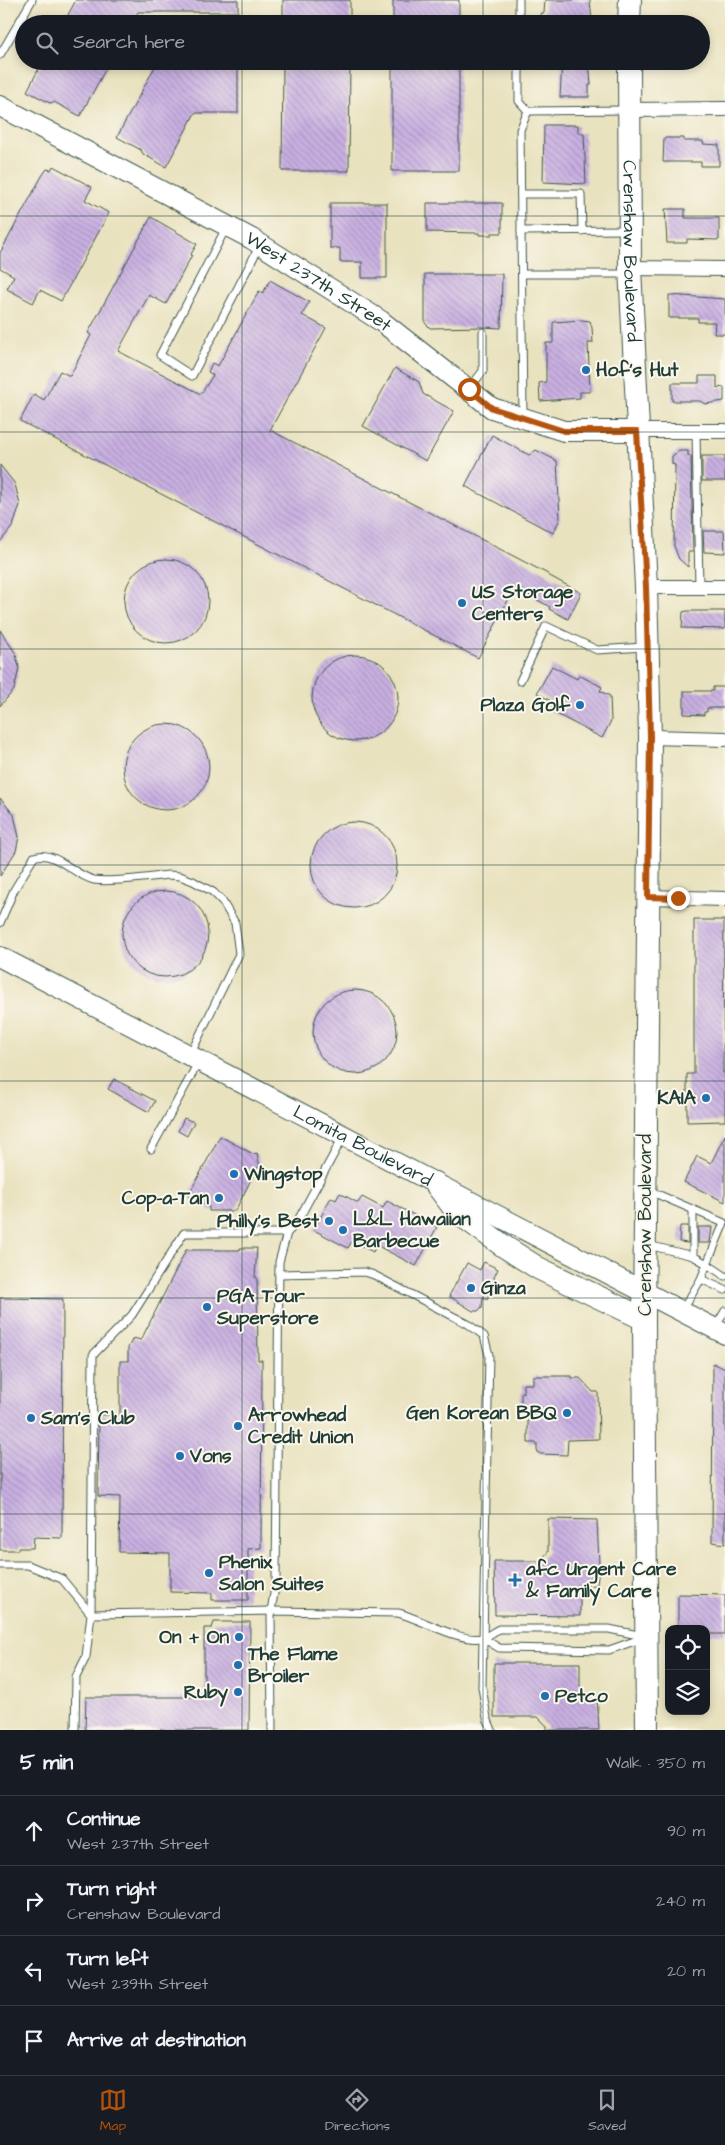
<!DOCTYPE html>
<meta charset="utf-8">
<style>
:root{--surface:#171b24;--page:#242831;--text:#f1f3f6;--muted:#9ea1a6;--line:#363941;--accent:#b45309}
body{margin:0;font-family:"Architects Daughter",sans-serif;background:var(--page);color:var(--text)}
.controls{position:absolute;right:15px;bottom:15px;display:grid;overflow:hidden;border-radius:10px;box-shadow:0 2px 8px #0003}
.controls button{width:45px;height:45px;display:grid;place-items:center;padding:0;border:0;border-bottom:1px solid var(--line);background:var(--surface);color:var(--text);font:25px sans-serif}
.stop{position:absolute;width:15px;height:15px;margin:-11px;border:4px solid #b45309;border-radius:50%;background:#fff}
.stop.end{background:#b45309;border-color:#fff;box-shadow:0 1px 5px #0008}
.list{margin:0;padding:0;list-style:none}
h2{display:flex;justify-content:space-between;align-items:center;height:65px;margin:0;padding:0 20px;font-size:21px}
h2 small{font-size:16px;font-weight:400;color:var(--muted)}
.list li{display:grid;grid-template-columns:32px 1fr auto;gap:15px;align-items:center;box-sizing:border-box;height:70px;padding:0 20px;border-top:1px solid var(--line)}
.list b{display:block;font-size:19px;white-space:nowrap}
.list p{margin:0;font-size:16px;white-space:nowrap;color:var(--muted)}
.list em{font-size:16px;font-style:normal;color:var(--muted)}
.icon{flex:none;width:28px;height:28px;fill:none;stroke:currentColor;stroke-width:2;stroke-linecap:round;stroke-linejoin:round}
.map{position:relative;flex:none;width:725px;height:1730px;overflow:hidden}
.search{position:absolute;background:var(--surface);box-shadow:0 2px 8px #0003;left:15px;right:15px;top:15px;height:55px;display:flex;align-items:center;gap:12px;box-sizing:border-box;padding:0 18px;border-radius:28px;color:var(--muted);font-size:19px}
.sheet{height:345px;background:var(--surface)}
nav{display:flex;justify-content:space-around;align-items:center;box-sizing:border-box;height:70px;border-top:1px solid var(--line);background:var(--surface);font-size:14px;color:var(--muted)}
nav a{display:grid;justify-items:center;gap:2px}
nav .on{color:var(--accent)}
.map>svg:first-child{display:block}
</style>
<div class="map">
<svg width="725" height="1730" viewBox="0 0 725 1730">
<defs>
<pattern id="building-back-hatch" width="6" height="6" patternUnits="userSpaceOnUse" patternTransform="scale(1.25)"><rect width="6" height="6" fill="#c9b0e2"/><path d="M-1 5l2 2M0 0l6 6M5-1l2 2" fill="none" stroke="#a390b8"/></pattern>
</defs>
<rect width="100%" height="100%" fill="#fbf7ec"/>
<filter id="ink" filterUnits="userSpaceOnUse"><feTurbulence type="fractalNoise" baseFrequency=".02" numOctaves="2"/><feDisplacementMap in="SourceGraphic" scale="10" xChannelSelector="R" yChannelSelector="G"/><feConvolveMatrix kernelMatrix="1 2 1 2 8 2 1 2 1" color-interpolation-filters="sRGB"/></filter>
<filter id="wash" filterUnits="userSpaceOnUse"><feTurbulence type="fractalNoise" baseFrequency=".0096" numOctaves="4" result="noise"/><feDisplacementMap in="SourceGraphic" scale="20" xChannelSelector="R" yChannelSelector="G"/><feGaussianBlur stdDeviation="1.12" result="paint"/><feColorMatrix in="noise" values="0 0 0 0 0 0 0 0 0 0 0 0 0 0 0 0 0 1.4 0 .05"/><feComposite in="paint" operator="in"/></filter>
<g filter="url(#wash)">
<rect width="100%" height="100%" fill="#e9e2bf"/>
<g id="blocks">
<g fill="url(#building-back-hatch)">
<polygon points="76,0 238,0 238,12 138,12 131,24 63,24"/>
<rect x="283" y="0" width="67" height="24"/>
<rect x="393" y="0" width="66" height="24"/>
<polygon points="545,0 590,0 592,22 590,24 541,24 541,13 544,13"/>
<polygon points="43,61 110,61 80,116 54,102 50,103 27,91"/>
<polygon points="158,61 238,61 238,113 195,113 166,167 143,154 141,150 117,137"/>
<polygon points="283,61 350,61 349,171 282,171"/>
<rect x="392" y="61" width="67" height="110"/>
<polygon points="562,61 589,61 591,85 589,85 589,97 560,97"/>
<polygon points="544,125 578,125 578,133 584,133 586,184 543,182"/>
<polygon points="664,138 684,138 684,141 703,141 703,144 719,145 719,166 701,166 701,162 663,162"/>
<polygon points="53,166 92,187 85,200 109,213 61,301 40,290 33,303 7,289 14,276 0,268 0,253 42,176 47,169 51,170"/>
<polygon points="330,203 387,203 387,278 362,278 362,262 340,262 340,248 330,248"/>
<polygon points="427,203 502,203 502,233 492,233 492,235 479,235 479,233 427,232"/>
<polygon points="665,209 685,209 685,218 719,218 719,240 687,239 687,243 667,243"/>
<polygon points="151,217 197,244 191,254 192,255 166,304 149,295 118,351 201,394 213,375 208,372 212,363 218,366 259,291 263,293 270,280 309,302 302,315 326,328 270,430 548,574 548,575 581,593 568,619 549,609 550,607 515,587 478,658 20,421 34,394 44,400 60,371 70,376 91,335 88,333"/>
<polygon points="425,274 502,274 501,328 483,327 430,328 425,323"/>
<polygon points="669,295 725,299 725,334 714,334 715,322 698,322 698,318 669,318"/>
<polygon points="582,320 590,321 592,328 593,343 588,343 590,392 580,392 580,398 540,401 539,383 546,382 546,343 553,343 553,323 554,322"/>
<polygon points="395,368 419,382 423,394 454,411 426,461 363,426"/>
<polygon points="699,376 717,376 717,388 724,387 724,401 705,404 700,401 672,401 672,383 699,383"/>
<polygon points="492,435 529,455 536,450 557,461 560,519 553,533 465,486"/>
<polygon points="679,451 688,451 688,456 691,456 693,552 688,552 688,567 679,559 674,546 675,465 672,464 672,456"/>
<rect x="702" y="456" width="23" height="25"/>
<polygon points="0,465 15,484 20,505 13,526 0,542"/>
<polygon points="703,531 724,531 725,553 704,552"/>
<circle cx="166" cy="601" r="42"/>
<polygon points="687,611 725,611 725,629 682,628 683,612"/>
<polygon points="0,630 16,654 19,668 14,690 0,706"/>
<circle cx="355" cy="698" r="43"/>
<polygon points="552,666 577,679 579,675 602,687 600,691 610,696 611,721 602,738 547,709 551,701 537,693"/>
<polygon points="713,687 725,687 725,708 707,708 707,712 704,712 704,715 684,714 684,691 713,691"/>
<circle cx="166" cy="767" r="43"/>
<polygon points="0,798 14,815 19,837 16,851 0,876"/>
<circle cx="354" cy="865" r="43"/>
<circle cx="165" cy="934" r="43"/>
<polygon points="694,920 724,920 723,1073 725,1073 725,1121 687,1122 687,1074 694,1074"/>
<circle cx="355" cy="1032" r="42"/>
<polygon points="114,1079 155,1101 149,1112 108,1089"/>
<polygon points="184,1118 194,1122 187,1136 178,1131"/>
<polygon points="725,1135 725,1202 684,1182 697,1156 711,1163"/>
<polygon points="220,1136 253,1154 257,1153 260,1167 257,1168 235,1211 209,1211 209,1207 188,1196"/>
<polygon points="340,1193 358,1203 362,1197 383,1208 387,1201 437,1227 416,1266 376,1245 373,1252 352,1241 348,1248 314,1230 330,1199 332,1198 336,1200"/>
<polygon points="680,1226 688,1226 688,1243 679,1242"/>
<polygon points="698,1227 712,1227 710,1243 698,1243"/>
<polygon points="240,1248 257,1248 255,1277 257,1277 258,1360 262,1360 261,1548 248,1549 248,1600 212,1600 212,1593 170,1592 170,1553 119,1552 120,1497 98,1496 99,1415 120,1415 120,1361 128,1361 128,1348 133,1338 141,1340 186,1250 240,1250"/>
<polygon points="484,1262 498,1269 494,1277 495,1282 487,1299 483,1297 482,1307 478,1311 473,1311 449,1296 467,1263 480,1270"/>
<polygon points="0,1298 63,1299 62,1538 34,1537 33,1548 18,1548 18,1550 0,1550"/>
<polygon points="713,1363 725,1369 725,1544 712,1542"/>
<polygon points="533,1376 572,1376 572,1378 580,1378 593,1392 598,1392 599,1439 568,1440 567,1455 540,1454 537,1451 537,1443 528,1443 528,1409 521,1409 521,1393 523,1393 523,1384 533,1384"/>
<polygon points="548,1519 597,1520 599,1564 597,1585 587,1586 580,1594 580,1616 495,1615 494,1561 540,1561 548,1552"/>
<polygon points="678,1594 725,1595 725,1634 706,1634 706,1629 678,1629"/>
<polygon points="214,1622 250,1622 249,1730 85,1730 86,1697 204,1697 204,1628 212,1628"/>
<polygon points="494,1663 580,1663 580,1686 587,1693 597,1694 599,1730 547,1730 547,1726 538,1717 494,1717"/>
</g>
</g>
</g>
<g filter="url(#ink)">
<use href="#blocks" fill-opacity="0" stroke="#3d5649" stroke-width="1"/>
<g fill="none" stroke-linecap="round" stroke-linejoin="round">
<g stroke="#3d5649" stroke-width="9">
<g id="lane">
<polyline points="519,0 519,24"/>
<polyline points="0,55 32,0"/>
<polyline points="519,61 519,101 528,111 627,110"/>
<polyline points="521,194 581,194 582,231"/>
<polyline points="226,228 160,355 192,376 260,245"/>
<polyline points="521,231 626,230"/>
<polyline points="522,274 626,274"/>
<polyline points="469,389 483,371 483,332"/>
<polyline points="523,417 520,130 528,111"/>
<polyline points="696,431 699,587"/>
<polyline points="520,681 546,626 597,650 644,647"/>
<path d="M 0,923 L 14,890 L 34,857 C 55,849 74,876 94,880 C 112,883 150,877 169,875 L 180,876 L 193,881 L 213,892 L 222,901 L 235,923 L 239,954 L 191,1053"/>
<polyline points="151,1149 198,1063"/>
<polyline points="650,1191 724,1223 707,1264 725,1276"/>
<polyline points="648,1245 693,1256 707,1264 701,1279 683,1309"/>
<polyline points="693,1256 693,1211"/>
<polyline points="279,1274 365,1272 374,1275 468,1324 484,1336 489,1355 482,1687 487,1718 492,1730"/>
<polyline points="701,1279 725,1290"/>
<polyline points="715,1328 725,1311"/>
<path d="M 0,1565 L 28,1565 L 62,1579 L 91,1614 L 271,1611 L 398,1613 C 420,1618 463,1645 485,1637 C 490,1635 494,1631 499,1629 L 609,1629 L 643,1636"/>
<polyline points="483,1638 499,1648 609,1650 643,1638"/>
<polyline points="75,1730 76,1677 86,1657 91,1614 93,1355 132,1315 184,1233 287,1233"/>
<polyline points="272,1730 271,1611 276,1582 279,1262 287,1233 296,1224 343,1137"/>
</g>
</g>
<g stroke="#3d5649" stroke-width="16">
<g id="street">
<polyline points="629,110 725,109"/>
<polyline points="630,268 725,269"/>
<polyline points="637,431 725,431"/>
<polyline points="646,587 725,587"/>
<polyline points="650,737 725,739"/>
<polyline points="648,897 725,899"/>
</g>
</g>
<g stroke="#3d5649" stroke-width="22">
<g id="secondary">
<path id="s1" d="M 0,106 L 252,239 L 381,321 L 492,408 L 564,431 L 637,431"/>
<path id="s2" d="M 0,957 L 725,1334"/>
</g>
</g>
<g stroke="#3d5649" stroke-width="24">
<g id="primary">
<polyline points="629,24 630,0"/>
<path id="s3" d="M 629,61 L 630,268 L 646,587 L 650,737 L 644,1319 L 647,1730"/>
<polyline points="435,1183 457,1212 505,1247 538,1268 644,1319"/>
</g>
</g>
<use href="#lane" stroke="#fff" stroke-width="7"/>
<use href="#street" stroke="#fff" stroke-width="14"/>
<use href="#secondary" stroke="#fff" stroke-width="20"/>
<use href="#primary" stroke="#fff" stroke-width="22"/>
</g>
</g>
<g fill="none" stroke-linecap="round" stroke-linejoin="round" filter="url(#ink)">
<polyline stroke="#b45309" stroke-width="6" points="469,389 492,408 564,431 637,431 646,587 650,737 648,897 678,898"/>
</g>
<path fill="none" stroke="#1f3d34" stroke-width="1" stroke-opacity="0.55" d="M 242,0 L 242,24M 483,0 L 483,24M 242,61 L 242,1730M 483,61 L 483,1730M 0,216 L 725,216M 0,432 L 725,432M 0,649 L 725,649M 0,865 L 725,865M 0,1081 L 725,1081M 0,1298 L 725,1298M 0,1514 L 725,1514"/>
<g fill="#1f6fb2" stroke="#fbf7ec" stroke-width="2">
<circle cx="586" cy="370" r="5"/>
<circle cx="462" cy="603" r="5"/>
<circle cx="580" cy="705" r="5"/>
<circle cx="706" cy="1098" r="5"/>
<circle cx="234" cy="1174" r="5"/>
<circle cx="219" cy="1198" r="5"/>
<circle cx="329" cy="1221" r="5"/>
<circle cx="343" cy="1230" r="5"/>
<circle cx="471" cy="1288" r="5"/>
<circle cx="207" cy="1307" r="5"/>
<circle cx="567" cy="1413" r="5"/>
<circle cx="31" cy="1418" r="5"/>
<circle cx="238" cy="1426" r="5"/>
<circle cx="180" cy="1456" r="5"/>
<circle cx="209" cy="1573" r="5"/>
<path d="M512.5 1572.5h5v5h5v5h-5v5h-5v-5h-5v-5h5z"/>
<circle cx="239" cy="1637" r="5"/>
<circle cx="238" cy="1665" r="5"/>
<circle cx="238" cy="1692" r="5"/>
<circle cx="545" cy="1696" r="5"/>
</g>
<g text-anchor="middle" dominant-baseline="central" stroke-width="4" stroke-linejoin="round" paint-order="stroke">
<g font-size="19" fill="#1f3d34" stroke="#fbf7ec">
<text stroke="none"><textPath href="#s3" startOffset="190">Crenshaw Boulevard</textPath></text>
<text stroke="none"><textPath href="#s1" startOffset="364">West 237th Street</textPath></text>
<text stroke="none"><textPath href="#s2" startOffset="409">Lomita Boulevard</textPath></text>
<text transform="translate(645 1225) rotate(-90)">Crenshaw Boulevard</text>
</g>
<g font-size="19" font-weight="bold" fill="#1f3d34" stroke="#fbf7ec" text-anchor="start">
<text x="596" y="370">Hof's Hut</text>
<text x="472" y="592">US Storage<tspan x="472" dy="22">Centers</tspan></text>
<text x="570" y="705" text-anchor="end">Plaza Golf</text>
<text x="696" y="1098" text-anchor="end">KAIA</text>
<text x="244" y="1174">Wingstop</text>
<text x="209" y="1198" text-anchor="end">Cop-a-Tan</text>
<text x="353" y="1219">L&amp;L Hawaiian<tspan x="353" dy="22">Barbecue</tspan></text>
<text x="319" y="1221" text-anchor="end">Philly's Best</text>
<text x="481" y="1288">Ginza</text>
<text x="217" y="1296">PGA Tour<tspan x="217" dy="22">Superstore</tspan></text>
<text x="557" y="1413" text-anchor="end">Gen Korean BBQ</text>
<text x="248" y="1415">Arrowhead<tspan x="248" dy="22">Credit Union</tspan></text>
<text x="41" y="1418">Sam's Club</text>
<text x="190" y="1456">Vons</text>
<text x="219" y="1562">Phenix<tspan x="219" dy="22">Salon Suites</tspan></text>
<text x="526" y="1569">afc Urgent Care<tspan x="526" dy="22">&amp; Family Care</tspan></text>
<text x="229" y="1637" text-anchor="end">On + On</text>
<text x="248" y="1654">The Flame<tspan x="248" dy="22">Broiler</tspan></text>
<text x="228" y="1692" text-anchor="end">Ruby</text>
<text x="555" y="1696">Petco</text>
</g>
</g>
</svg>
<div class="controls">
<button><svg class="icon" aria-label="locate" viewBox="0 0 24 24"><circle cx="12" cy="12" r="6"/><path d="M12 2v4M12 18v4M2 12h4M18 12h4"/></svg></button>
<button><svg class="icon" aria-label="layers" viewBox="0 0 24 24"><path d="M12 4l9 5-9 5-9-5zM3 14l9 5 9-5"/></svg></button>
</div>
<div class="stop" style="left:469px;top:389px"></div>
<div class="stop end" style="left:678px;top:898px"></div>
<div class="search"><svg class="icon" aria-label="search" viewBox="0 0 24 24"><circle cx="10" cy="10" r="6"/><path d="M15 15l6 6"/></svg>Search here</div>
</div>
<section class="sheet">
<h2>5 min<small>Walk · 350 m</small></h2>
<ul class="list">
<li><svg class="icon" aria-label="ahead" viewBox="0 0 24 24"><path d="M12 20V5M6 11l6-6 6 6"/></svg><div><b>Continue</b><p>West 237th Street</p></div><em>90 m</em></li>
<li><svg class="icon" aria-label="right" viewBox="0 0 24 24"><path d="M7 20v-9h11M14 6l5 5-5 5"/></svg><div><b>Turn right</b><p>Crenshaw Boulevard</p></div><em>240 m</em></li>
<li><svg class="icon" aria-label="left" viewBox="0 0 24 24"><path d="M17 20v-9H6M10 6l-5 5 5 5"/></svg><div><b>Turn left</b><p>West 239th Street</p></div><em>20 m</em></li>
<li><svg class="icon" aria-label="arrive" viewBox="0 0 24 24"><path d="M6 21V4h12l-3 4 3 4H6"/></svg><div><b>Arrive at destination</b></div></li>
</ul>
</section>
<nav>
<a class="on"><svg class="icon" aria-label="map" viewBox="0 0 24 24"><path d="M3 6l6-2 6 2 6-2v14l-6 2-6-2-6 2zM9 4v14M15 6v14"/></svg>Map</a>
<a><svg class="icon" aria-label="directions" viewBox="0 0 24 24"><path d="M12 3l9 9-9 9-9-9zM9 14v-3h6M13 9l2 2-2 2"/></svg>Directions</a>
<a><svg class="icon" aria-label="saved" viewBox="0 0 24 24"><path d="M7 4h10v16l-5-4-5 4z"/></svg>Saved</a>
</nav>
